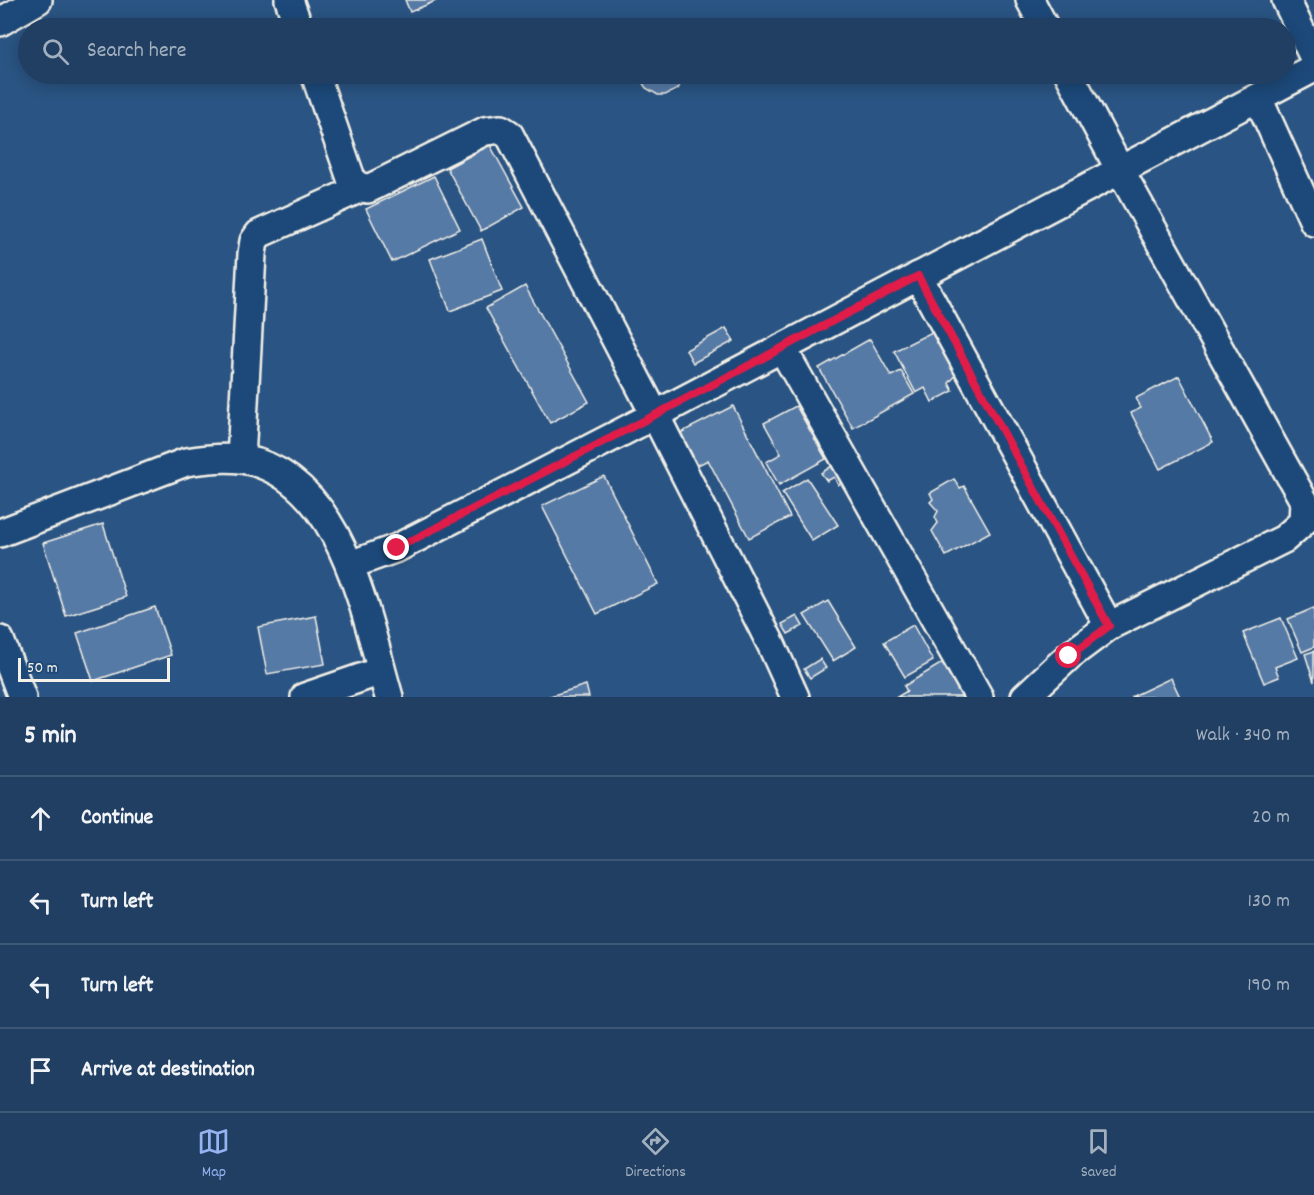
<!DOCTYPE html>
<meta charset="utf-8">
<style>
:root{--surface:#203f62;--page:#284668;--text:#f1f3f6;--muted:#a2afbe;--line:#3d5877;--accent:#95b2f1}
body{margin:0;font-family:Dekko,sans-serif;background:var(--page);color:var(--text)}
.scale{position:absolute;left:18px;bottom:15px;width:152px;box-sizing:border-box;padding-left:6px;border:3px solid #f4f1e8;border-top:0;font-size:16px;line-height:21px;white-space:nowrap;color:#f4f1e8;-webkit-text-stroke:4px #1f4a7a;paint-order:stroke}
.stop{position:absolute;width:18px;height:18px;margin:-14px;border:4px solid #e11d48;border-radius:50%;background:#fff}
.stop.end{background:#e11d48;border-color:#fff;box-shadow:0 2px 6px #0008}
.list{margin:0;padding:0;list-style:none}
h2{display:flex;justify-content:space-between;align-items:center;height:78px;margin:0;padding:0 24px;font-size:26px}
h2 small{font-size:20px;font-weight:400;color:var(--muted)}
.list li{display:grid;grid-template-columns:39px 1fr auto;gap:18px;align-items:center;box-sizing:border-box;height:84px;padding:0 24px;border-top:2px solid var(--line)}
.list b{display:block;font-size:22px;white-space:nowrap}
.list em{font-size:20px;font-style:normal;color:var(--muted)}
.icon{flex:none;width:33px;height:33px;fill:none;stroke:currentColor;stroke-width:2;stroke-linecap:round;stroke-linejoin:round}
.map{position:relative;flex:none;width:1314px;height:697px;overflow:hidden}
.search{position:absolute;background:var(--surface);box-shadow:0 3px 15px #0003;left:18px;right:18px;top:18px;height:66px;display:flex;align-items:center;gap:15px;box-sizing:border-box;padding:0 21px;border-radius:33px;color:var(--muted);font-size:22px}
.sheet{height:414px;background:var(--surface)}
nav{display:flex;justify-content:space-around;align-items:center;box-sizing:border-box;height:84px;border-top:2px solid var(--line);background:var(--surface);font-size:16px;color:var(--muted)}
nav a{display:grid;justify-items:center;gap:3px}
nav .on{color:var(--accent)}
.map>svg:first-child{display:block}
</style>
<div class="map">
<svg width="1314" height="697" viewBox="0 0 1314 697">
<rect width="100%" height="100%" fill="#2a5483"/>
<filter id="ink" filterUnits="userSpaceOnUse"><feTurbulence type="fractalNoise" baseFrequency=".0167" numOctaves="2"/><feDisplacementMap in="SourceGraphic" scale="12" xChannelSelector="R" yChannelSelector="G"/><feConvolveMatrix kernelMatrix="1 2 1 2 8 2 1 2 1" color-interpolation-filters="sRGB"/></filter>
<g filter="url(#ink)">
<g fill="#577aa6" stroke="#f4f1e8" stroke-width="1.5">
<polygon points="405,0 438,0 410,12"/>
<polygon points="640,74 684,74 684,76 678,89 665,95 658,95 646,88 642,82"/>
<polygon points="490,145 524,207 481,231 447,168"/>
<polygon points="434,176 460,229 392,262 366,209"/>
<polygon points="482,239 502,291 450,311 430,259"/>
<polygon points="525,286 589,402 550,423 486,308"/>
<polygon points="726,328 734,341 693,363 686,350"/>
<polygon points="936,330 958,373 949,383 953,391 932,402 925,388 916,393 894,351"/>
<polygon points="870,339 891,376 901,371 914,394 853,428 819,368"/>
<polygon points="1179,376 1213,442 1160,469 1131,413 1141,408 1136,398"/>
<polygon points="733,406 790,517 749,538 708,460 696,466 680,433"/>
<polygon points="796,406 826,459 779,485 766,462 781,454 764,423"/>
<polygon points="835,464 845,481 838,485 834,477 827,481 821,473"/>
<polygon points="604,476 658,584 597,614 542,506"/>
<polygon points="807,478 838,525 812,541 782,493"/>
<polygon points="954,479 960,488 964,486 990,532 946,556 932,531 938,523 935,517 938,511 930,502 933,499 930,493"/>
<polygon points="103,524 126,597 66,616 43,543"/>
<polygon points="828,601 856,647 833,661 804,615"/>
<polygon points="155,607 171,655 93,681 77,633"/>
<polygon points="1314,608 1314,647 1302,652 1288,619"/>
<polygon points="316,616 325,664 267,674 258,627"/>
<polygon points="797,616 803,626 788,634 782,624"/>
<polygon points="1281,618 1298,658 1275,667 1279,677 1264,683 1243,633"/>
<polygon points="913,625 933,661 905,677 884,642"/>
<polygon points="1314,651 1314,682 1305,654"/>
<polygon points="820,659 826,668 810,678 804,669"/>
<polygon points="947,660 969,697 897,697 907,691 904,686"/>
<polygon points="1171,678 1180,697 1131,697"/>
<polygon points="586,685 589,697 547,697"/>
</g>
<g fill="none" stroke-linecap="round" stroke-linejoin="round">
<g stroke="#f4f1e8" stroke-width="32">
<g id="minor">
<polyline points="289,0 299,28"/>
<polyline points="1030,0 1045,28"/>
<polyline points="1286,0 1314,58"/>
<polyline points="0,22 38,0"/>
<polyline points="315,74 353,184 368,189 485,131 501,129 509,134 655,415 771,644 795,697"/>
<polyline points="1258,98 1314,222"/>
<polyline points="918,276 1109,626"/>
<polyline points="782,348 979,697"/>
<polyline points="241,459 252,254 254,241 259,234 361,188"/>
<path d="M 0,533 L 186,462 C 204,459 222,457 241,459 C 343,475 365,616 389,697"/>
<polyline points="350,565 397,548 655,415 1314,68"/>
<polyline points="0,640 22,697"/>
<polyline points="305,697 381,671"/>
<polyline points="1025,697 1069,656 1109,626 1284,539 1303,522 1304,501 1120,170 1069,74"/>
</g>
</g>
<use href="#minor" stroke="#1f4a7a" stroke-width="27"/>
</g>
</g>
<g fill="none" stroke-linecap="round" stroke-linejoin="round" filter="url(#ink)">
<polyline stroke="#e11d48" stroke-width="8" points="397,548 655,415 918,276 1109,626 1069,656"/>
</g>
</svg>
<div class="scale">50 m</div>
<div class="stop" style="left:1069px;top:656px"></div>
<div class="stop end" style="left:397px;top:548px"></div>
<div class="search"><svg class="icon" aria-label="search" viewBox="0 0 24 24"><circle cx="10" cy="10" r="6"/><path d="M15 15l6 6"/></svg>Search here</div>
</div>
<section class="sheet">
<h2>5 min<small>Walk · 340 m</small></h2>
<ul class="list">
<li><svg class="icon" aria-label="ahead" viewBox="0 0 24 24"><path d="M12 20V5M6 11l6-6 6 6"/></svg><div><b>Continue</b></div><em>20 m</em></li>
<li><svg class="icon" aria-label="left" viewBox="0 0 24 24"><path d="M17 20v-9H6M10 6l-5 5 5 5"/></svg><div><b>Turn left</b></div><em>130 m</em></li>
<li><svg class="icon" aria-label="left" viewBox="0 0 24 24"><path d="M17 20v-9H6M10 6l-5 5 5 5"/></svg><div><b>Turn left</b></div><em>190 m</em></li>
<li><svg class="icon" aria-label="arrive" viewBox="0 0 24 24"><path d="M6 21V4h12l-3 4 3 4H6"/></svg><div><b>Arrive at destination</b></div></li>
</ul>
</section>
<nav>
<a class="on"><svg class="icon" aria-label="map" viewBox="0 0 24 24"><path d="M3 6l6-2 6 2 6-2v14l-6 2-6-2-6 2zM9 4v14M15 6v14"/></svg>Map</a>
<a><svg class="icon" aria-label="directions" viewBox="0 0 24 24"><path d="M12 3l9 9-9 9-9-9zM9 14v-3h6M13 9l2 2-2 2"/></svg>Directions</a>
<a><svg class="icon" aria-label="saved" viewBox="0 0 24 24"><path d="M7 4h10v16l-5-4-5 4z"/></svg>Saved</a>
</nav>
